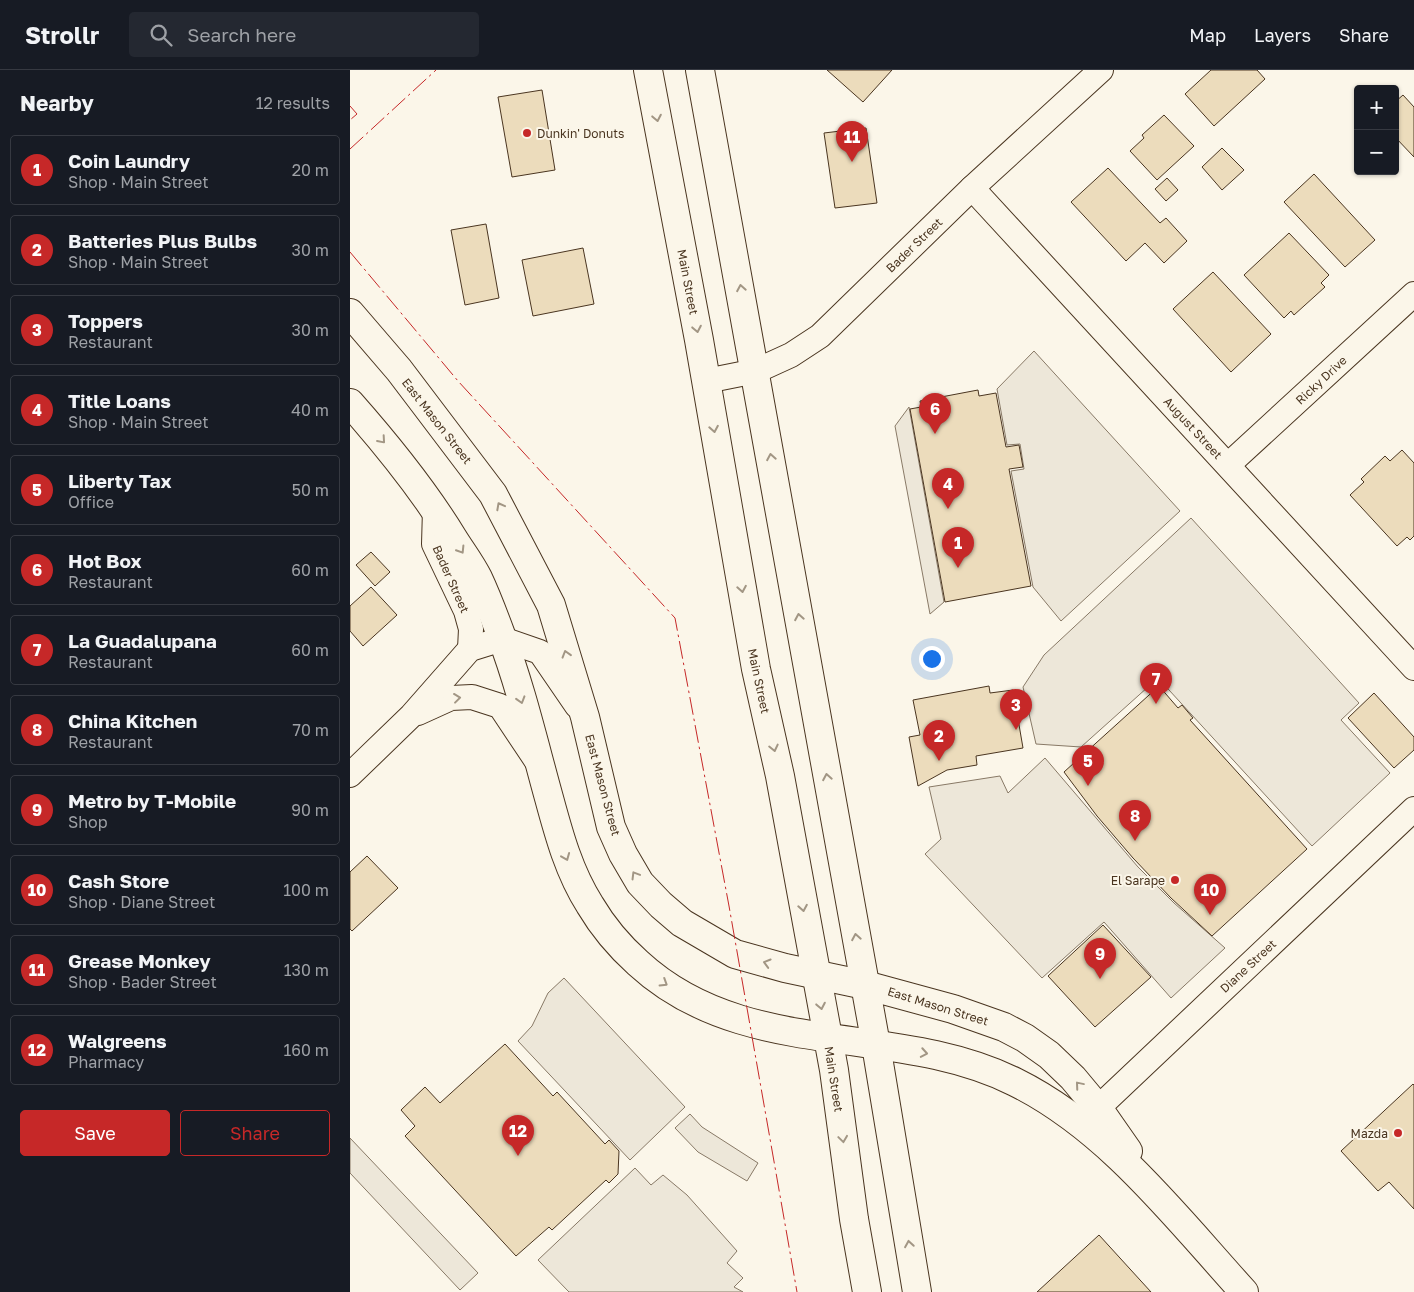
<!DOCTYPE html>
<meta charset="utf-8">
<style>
:root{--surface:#171b24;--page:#242831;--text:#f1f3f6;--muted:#9ea1a6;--line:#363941;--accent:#c62828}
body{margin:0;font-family:"Golos Text",sans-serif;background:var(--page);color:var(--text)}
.controls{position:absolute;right:15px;top:15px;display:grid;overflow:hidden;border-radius:5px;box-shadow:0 1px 4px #0004}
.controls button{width:45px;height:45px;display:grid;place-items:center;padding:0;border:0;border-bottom:1px solid var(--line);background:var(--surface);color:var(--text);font:25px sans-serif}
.you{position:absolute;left:581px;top:588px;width:18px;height:18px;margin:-12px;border:4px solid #fff;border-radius:50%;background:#1a73e8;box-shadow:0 0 0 8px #1a73e833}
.badge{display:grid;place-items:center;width:32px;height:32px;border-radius:50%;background:var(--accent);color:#fff;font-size:16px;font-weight:700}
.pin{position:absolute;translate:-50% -41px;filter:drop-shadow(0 1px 2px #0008)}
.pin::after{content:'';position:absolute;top:26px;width:18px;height:15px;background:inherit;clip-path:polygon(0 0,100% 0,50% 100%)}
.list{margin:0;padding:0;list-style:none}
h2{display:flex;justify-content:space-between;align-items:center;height:65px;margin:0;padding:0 20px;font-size:21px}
h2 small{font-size:16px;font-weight:400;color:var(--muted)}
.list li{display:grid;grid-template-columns:32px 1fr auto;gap:15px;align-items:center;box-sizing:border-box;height:70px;margin:0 10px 10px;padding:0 10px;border:1px solid var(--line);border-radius:5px}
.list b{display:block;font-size:19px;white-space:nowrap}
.list p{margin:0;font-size:16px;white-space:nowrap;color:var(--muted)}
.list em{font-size:16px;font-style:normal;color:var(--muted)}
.actions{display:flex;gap:10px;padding:15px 20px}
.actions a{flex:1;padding:11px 0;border:1px solid var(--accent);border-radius:5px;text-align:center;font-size:18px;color:var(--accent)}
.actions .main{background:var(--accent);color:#fff}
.icon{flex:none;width:28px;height:28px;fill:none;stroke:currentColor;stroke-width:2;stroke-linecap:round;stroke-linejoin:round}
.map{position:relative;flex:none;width:1064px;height:1222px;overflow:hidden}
header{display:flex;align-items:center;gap:30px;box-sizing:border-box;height:70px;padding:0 25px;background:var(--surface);border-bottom:1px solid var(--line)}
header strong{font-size:24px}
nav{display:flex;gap:28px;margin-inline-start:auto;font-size:18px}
.search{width:350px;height:45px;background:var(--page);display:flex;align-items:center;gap:12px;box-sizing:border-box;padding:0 18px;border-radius:5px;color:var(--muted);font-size:19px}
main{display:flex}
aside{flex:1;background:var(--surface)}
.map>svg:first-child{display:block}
</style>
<header>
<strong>Strollr</strong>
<div class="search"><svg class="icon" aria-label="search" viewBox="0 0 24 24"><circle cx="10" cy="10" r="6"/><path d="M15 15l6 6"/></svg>Search here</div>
<nav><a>Map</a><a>Layers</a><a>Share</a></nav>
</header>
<main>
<aside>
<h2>Nearby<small>12 results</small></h2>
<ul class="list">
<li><span class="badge">1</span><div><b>Coin Laundry</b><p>Shop · Main Street</p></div><em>20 m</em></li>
<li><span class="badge">2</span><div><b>Batteries Plus Bulbs</b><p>Shop · Main Street</p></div><em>30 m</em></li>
<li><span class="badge">3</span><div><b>Toppers</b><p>Restaurant</p></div><em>30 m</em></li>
<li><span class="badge">4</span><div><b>Title Loans</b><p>Shop · Main Street</p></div><em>40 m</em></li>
<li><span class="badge">5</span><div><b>Liberty Tax</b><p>Office</p></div><em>50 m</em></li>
<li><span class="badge">6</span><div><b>Hot Box</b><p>Restaurant</p></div><em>60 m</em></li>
<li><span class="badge">7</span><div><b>La Guadalupana</b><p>Restaurant</p></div><em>60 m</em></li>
<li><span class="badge">8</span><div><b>China Kitchen</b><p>Restaurant</p></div><em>70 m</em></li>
<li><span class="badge">9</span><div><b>Metro by T-Mobile</b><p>Shop</p></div><em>90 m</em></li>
<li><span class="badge">10</span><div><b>Cash Store</b><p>Shop · Diane Street</p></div><em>100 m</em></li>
<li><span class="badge">11</span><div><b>Grease Monkey</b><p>Shop · Bader Street</p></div><em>130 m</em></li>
<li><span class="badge">12</span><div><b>Walgreens</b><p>Pharmacy</p></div><em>160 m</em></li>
</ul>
<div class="actions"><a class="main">Save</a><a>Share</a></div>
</aside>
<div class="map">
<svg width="1064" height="1222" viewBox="0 0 1064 1222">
<rect width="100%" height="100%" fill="#fbf6e9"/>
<g fill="#ede7d9" stroke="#887966">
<polygon points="684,281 830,441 711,551 683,517 661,401 674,399 670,374 657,375 647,319"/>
<polygon points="559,337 594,532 580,544 545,356"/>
<polygon points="841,448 1009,633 991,650 1040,703 962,776 808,608 731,677 686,674 673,617 694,585"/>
<polygon points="695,688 788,797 824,833 875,878 821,928 754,852 692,908 575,784 591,769 579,717 650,706 658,723"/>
<polygon points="214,908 335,1037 280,1090 168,971 182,956 198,923"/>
<polygon points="340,1044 352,1057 408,1093 397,1111 348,1082 325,1058"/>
<polygon points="0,1068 128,1203 110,1220 0,1103"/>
<polygon points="285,1098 301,1115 313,1105 337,1125 387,1181 377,1193 393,1208 384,1217 393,1222 219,1222 188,1190"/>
</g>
<g fill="#ecdcbc" stroke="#4a3520">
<polygon points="477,0 542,0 513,32"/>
<polygon points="861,0 907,0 915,9 864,56 835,24"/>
<polygon points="192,20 205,100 162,107 148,27"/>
<polygon points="1053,25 1064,37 1064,87 1045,67 1045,32"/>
<polygon points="814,45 844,76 807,110 780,81 794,68 792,65"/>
<polygon points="516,58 527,133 485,138 474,63"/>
<polygon points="872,78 894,100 872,120 852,97"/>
<polygon points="758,98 810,153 816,148 837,171 814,193 795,173 776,191 721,132"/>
<polygon points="964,104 1025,170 995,197 934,132"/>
<polygon points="817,108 828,120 816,131 805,119"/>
<polygon points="136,154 149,228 115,235 101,160"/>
<polygon points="939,163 979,205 971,213 975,217 944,245 941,241 934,248 894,205"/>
<polygon points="233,178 244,234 183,246 172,190"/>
<polygon points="863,202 921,264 881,302 823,239"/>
<polygon points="628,320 629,326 646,323 656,377 669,375 673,397 659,399 681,516 595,532 560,339 571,337 570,331"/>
<polygon points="1052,380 1064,393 1064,466 1060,470 1057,467 1047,476 1000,425 1014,412 1011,409 1035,386 1040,391"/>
<polygon points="21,482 40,502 25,516 6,495"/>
<polygon points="21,517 47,545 13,576 0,561 0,536"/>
<polygon points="639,616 640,623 663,620 673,678 626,686 627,695 597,700 568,716 559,667 570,665 563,630"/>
<polygon points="809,616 828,638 832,635 843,648 840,650 957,779 862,866 821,828 783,788 747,746 714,702"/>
<polygon points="1024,623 1064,667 1064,680 1044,698 998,648"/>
<polygon points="17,786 48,818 2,861 0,859 0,802"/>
<polygon points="753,855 801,907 745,957 698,906"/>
<polygon points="155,974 203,1026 207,1022 255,1074 259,1070 269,1081 268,1104 259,1113 256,1110 202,1160 199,1157 166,1186 55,1066 65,1056 51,1040 75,1017 90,1033"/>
<polygon points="1063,1014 1064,1015 1064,1139 1039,1112 1028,1121 991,1081"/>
<polygon points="749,1165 801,1222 687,1222"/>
</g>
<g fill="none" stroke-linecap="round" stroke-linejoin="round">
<g stroke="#4a3520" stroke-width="26">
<g id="street">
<polyline points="622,118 1064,598"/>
<polyline points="356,311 406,301 441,285 470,266 622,118 751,0"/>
<polyline points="878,395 1064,224"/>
<polyline points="85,439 84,474 116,541 121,559 120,579"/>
<polyline points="68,643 101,628 122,627 150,636 186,690"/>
<polyline points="0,705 62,645 120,579 152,569 190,582 227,636"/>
<polyline points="736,1052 748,1038 1064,739"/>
</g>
</g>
<g stroke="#4a3520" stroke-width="30">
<g id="secondary">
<polyline points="0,243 49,300 143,424 201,535 235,647 261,757 273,784 290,813 311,835 332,853 385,884 435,898 515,915 603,939 654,957 675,968 699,985 723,1008 748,1038 778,1081"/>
<path d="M 0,333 C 38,376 73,419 103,468 C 111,481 121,494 128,508 C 137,527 144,546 151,565 C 171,618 184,674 199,728 C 209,765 219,802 240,835 C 253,857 269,876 288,893 C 394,991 545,952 665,1012 C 758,1058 825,1146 894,1222"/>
</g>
</g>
<g stroke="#4a3520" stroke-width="30">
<g id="primary">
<polyline points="298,0 349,270 406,599 430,706 484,1000 504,1149 517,1222"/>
<polyline points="350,0 526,975 567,1222"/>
</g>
</g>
<use href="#street" stroke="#fbf6e9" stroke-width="24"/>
<use href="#secondary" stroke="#fbf6e9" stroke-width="28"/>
<use href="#primary" stroke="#fbf6e9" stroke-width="28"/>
<g stroke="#c62828" stroke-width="1" stroke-dasharray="18 4 2.5 4" stroke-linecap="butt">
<polyline points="0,36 7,44 0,50"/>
<polyline points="0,79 86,0"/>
<polyline points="0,182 108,311 325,548 379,836 447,1222"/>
</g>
</g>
<defs><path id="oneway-chevron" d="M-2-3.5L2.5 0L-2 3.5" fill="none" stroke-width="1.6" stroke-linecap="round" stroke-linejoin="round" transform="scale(1.25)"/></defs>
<g stroke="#a29684">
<use href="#oneway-chevron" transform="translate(307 48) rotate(79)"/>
<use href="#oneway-chevron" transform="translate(391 218) rotate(-100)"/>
<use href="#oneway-chevron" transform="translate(347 259) rotate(79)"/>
<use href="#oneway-chevron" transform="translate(364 359) rotate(80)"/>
<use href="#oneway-chevron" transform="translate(32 370) rotate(49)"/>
<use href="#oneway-chevron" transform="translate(421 387) rotate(-100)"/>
<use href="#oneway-chevron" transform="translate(150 436) rotate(-118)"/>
<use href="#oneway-chevron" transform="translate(111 480) rotate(58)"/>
<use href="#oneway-chevron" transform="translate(392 519) rotate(80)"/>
<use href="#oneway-chevron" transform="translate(449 547) rotate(-100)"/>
<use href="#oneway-chevron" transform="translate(216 584) rotate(-107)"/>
<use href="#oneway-chevron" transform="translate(107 628) rotate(-7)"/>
<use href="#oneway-chevron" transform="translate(171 630) rotate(73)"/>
<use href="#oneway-chevron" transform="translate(424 678) rotate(77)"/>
<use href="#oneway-chevron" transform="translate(477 707) rotate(-100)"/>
<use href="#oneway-chevron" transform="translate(216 787) rotate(68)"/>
<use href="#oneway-chevron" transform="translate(285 805) rotate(-121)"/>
<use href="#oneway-chevron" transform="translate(453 838) rotate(80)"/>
<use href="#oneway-chevron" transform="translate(506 867) rotate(-100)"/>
<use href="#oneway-chevron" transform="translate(417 893) rotate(-164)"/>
<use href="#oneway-chevron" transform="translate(314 913) rotate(32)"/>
<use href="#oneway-chevron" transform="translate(471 936) rotate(79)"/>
<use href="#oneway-chevron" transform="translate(574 983) rotate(10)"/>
<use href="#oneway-chevron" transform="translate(729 1015) rotate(-130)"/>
<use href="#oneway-chevron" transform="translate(493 1069) rotate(82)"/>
<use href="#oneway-chevron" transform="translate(559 1174) rotate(-99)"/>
</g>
<g fill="#c62828" stroke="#fbf6e9" stroke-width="2">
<circle cx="177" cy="63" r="5"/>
<circle cx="825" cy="810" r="5"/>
<circle cx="1048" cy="1063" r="5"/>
</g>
<g text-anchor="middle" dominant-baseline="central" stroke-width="4" stroke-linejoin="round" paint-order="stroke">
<g font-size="12" fill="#4a3520" stroke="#fbf6e9" text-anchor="end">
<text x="187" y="63" text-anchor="start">Dunkin' Donuts</text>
<text x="815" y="810">El Sarape</text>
<text x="1038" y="1063">Mazda</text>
</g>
<g font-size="12" fill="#4a3520" stroke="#fbf6e9">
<text transform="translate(564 175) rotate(-44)">Bader Street</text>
<text transform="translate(338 212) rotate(79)">Main Street</text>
<text transform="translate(971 310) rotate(-43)">Ricky Drive</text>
<text transform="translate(87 351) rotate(52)">East Mason Street</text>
<text transform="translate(843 358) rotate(47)">August Street</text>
<text transform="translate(101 509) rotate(66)">Bader Street</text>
<text transform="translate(409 611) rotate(78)">Main Street</text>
<text transform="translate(253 715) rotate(75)">East Mason Street</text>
<text transform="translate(898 896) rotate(-43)">Diane Street</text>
<text transform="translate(588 936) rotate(17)">East Mason Street</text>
<text transform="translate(484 1009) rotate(81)">Main Street</text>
</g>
</g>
</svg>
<div class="controls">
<button>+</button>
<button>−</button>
</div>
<div class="you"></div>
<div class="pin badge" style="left:608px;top:498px">1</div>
<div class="pin badge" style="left:589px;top:691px">2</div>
<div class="pin badge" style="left:666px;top:660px">3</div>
<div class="pin badge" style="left:598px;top:439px">4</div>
<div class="pin badge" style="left:738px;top:716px">5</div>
<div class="pin badge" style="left:585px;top:364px">6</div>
<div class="pin badge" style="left:806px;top:634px">7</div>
<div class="pin badge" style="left:785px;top:771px">8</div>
<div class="pin badge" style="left:750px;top:909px">9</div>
<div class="pin badge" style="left:860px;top:845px">10</div>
<div class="pin badge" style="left:502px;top:92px">11</div>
<div class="pin badge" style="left:168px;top:1086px">12</div>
</div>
</main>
